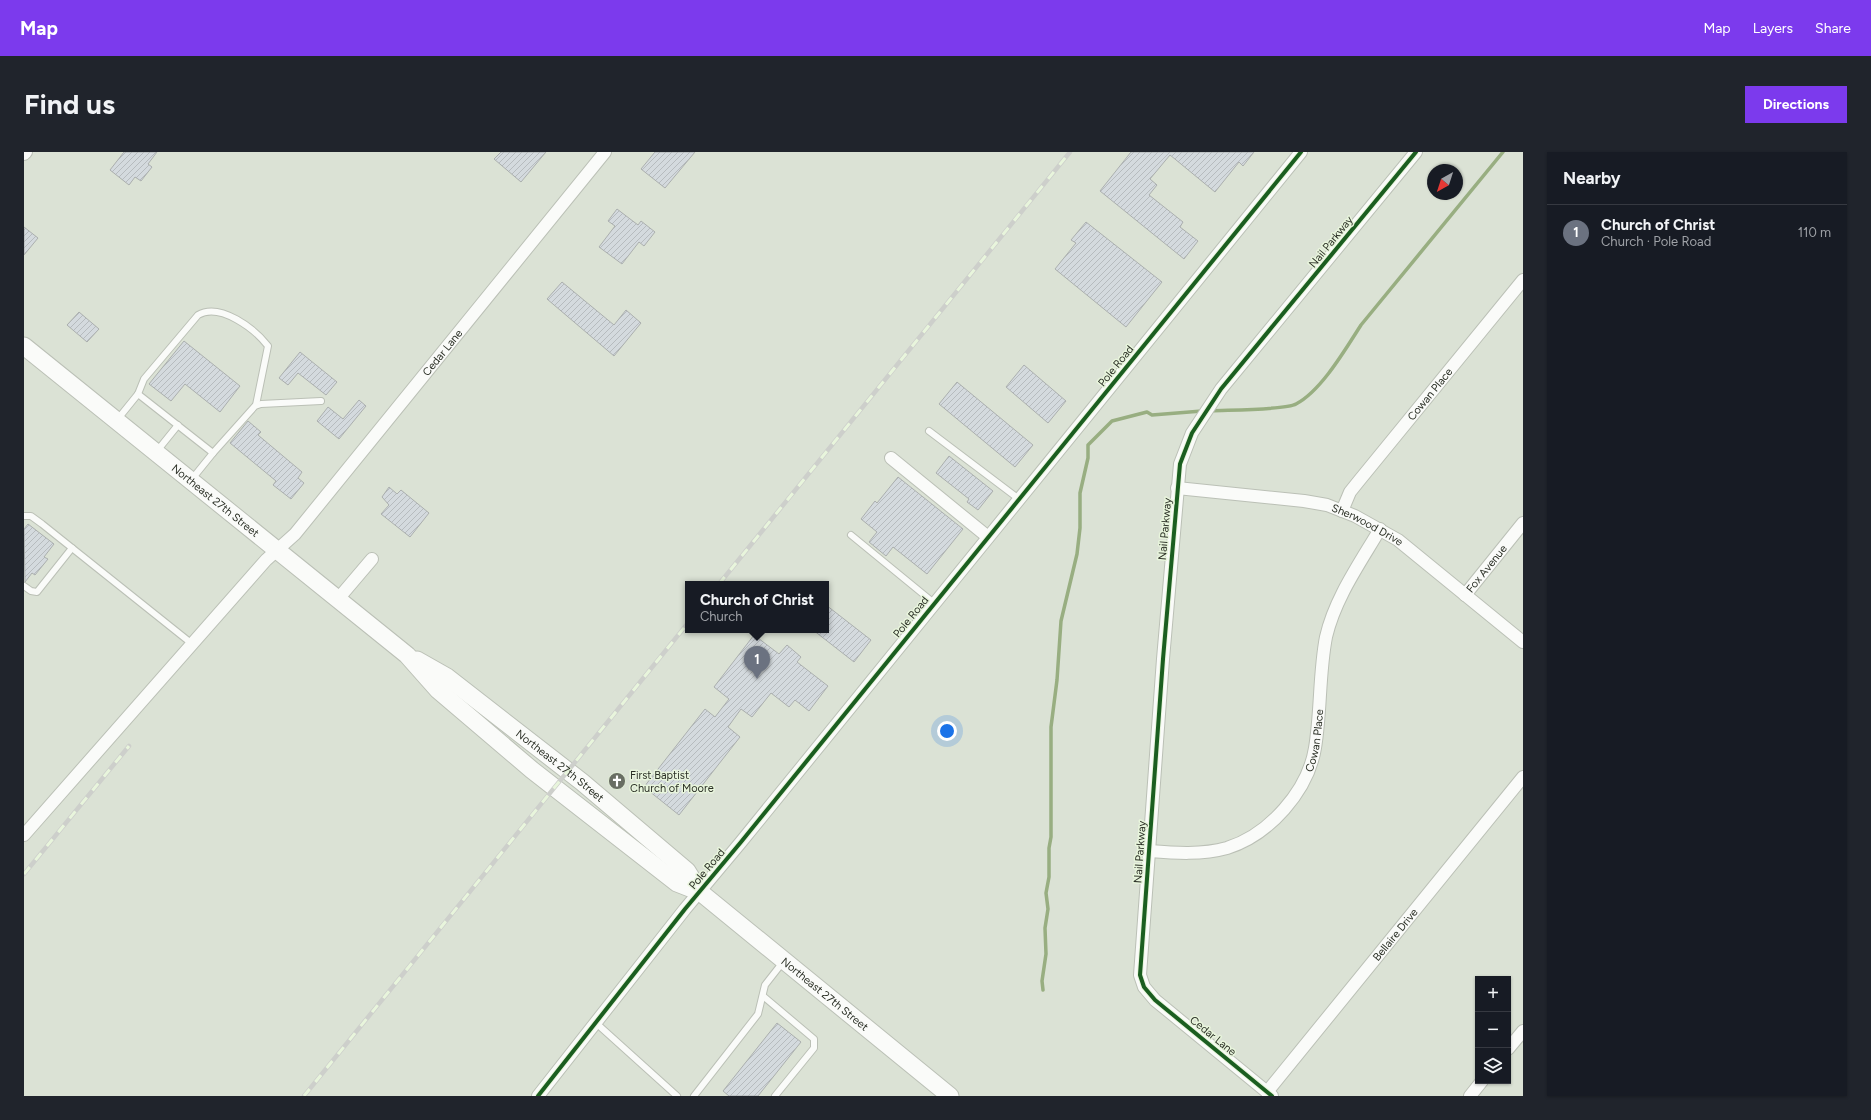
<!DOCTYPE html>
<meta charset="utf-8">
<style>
:root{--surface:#171b24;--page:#20242c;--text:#f1f3f6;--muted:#9ea1a6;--line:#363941;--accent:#7c3aed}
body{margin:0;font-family:Figtree,sans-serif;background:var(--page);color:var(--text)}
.controls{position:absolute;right:12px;bottom:12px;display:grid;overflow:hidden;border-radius:0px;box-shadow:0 1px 3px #0004}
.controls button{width:36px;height:36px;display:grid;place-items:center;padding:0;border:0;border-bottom:1px solid var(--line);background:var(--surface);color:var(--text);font:20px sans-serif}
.compass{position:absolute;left:1403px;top:12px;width:36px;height:36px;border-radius:50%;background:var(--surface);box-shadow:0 1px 3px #0004;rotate:219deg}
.you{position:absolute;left:923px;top:579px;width:14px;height:14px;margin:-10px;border:3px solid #fff;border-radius:50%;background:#1a73e8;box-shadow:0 0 0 6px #1a73e833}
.badge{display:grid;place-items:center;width:26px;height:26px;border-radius:50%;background:var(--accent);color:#fff;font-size:13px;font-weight:700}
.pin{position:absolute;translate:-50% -33px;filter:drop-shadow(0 1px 2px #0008)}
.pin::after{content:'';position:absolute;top:21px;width:14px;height:12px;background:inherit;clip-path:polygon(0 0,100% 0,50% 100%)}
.popup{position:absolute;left:661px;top:429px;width:144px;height:52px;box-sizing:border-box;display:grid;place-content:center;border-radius:0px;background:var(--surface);filter:drop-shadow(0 1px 3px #0005);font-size:13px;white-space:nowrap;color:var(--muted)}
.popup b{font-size:15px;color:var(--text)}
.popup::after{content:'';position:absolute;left:50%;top:100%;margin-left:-8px;border:8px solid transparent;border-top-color:var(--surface)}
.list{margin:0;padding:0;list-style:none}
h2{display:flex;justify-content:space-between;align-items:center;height:52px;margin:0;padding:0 16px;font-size:17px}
h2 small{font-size:13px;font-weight:400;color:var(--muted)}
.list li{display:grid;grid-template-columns:26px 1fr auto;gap:12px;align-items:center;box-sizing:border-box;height:56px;padding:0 16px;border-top:1px solid var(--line)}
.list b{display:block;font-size:15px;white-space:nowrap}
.list p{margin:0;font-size:13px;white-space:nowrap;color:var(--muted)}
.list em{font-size:13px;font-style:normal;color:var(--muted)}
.icon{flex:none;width:22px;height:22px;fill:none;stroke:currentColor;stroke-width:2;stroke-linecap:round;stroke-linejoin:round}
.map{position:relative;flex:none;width:1499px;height:944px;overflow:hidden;border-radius:0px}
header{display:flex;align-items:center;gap:24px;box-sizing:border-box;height:56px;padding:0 20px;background:var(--accent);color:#fff}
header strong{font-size:19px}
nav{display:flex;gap:22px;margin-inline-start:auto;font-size:14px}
.intro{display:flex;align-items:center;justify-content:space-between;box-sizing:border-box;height:96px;padding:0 24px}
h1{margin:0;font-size:28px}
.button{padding:10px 18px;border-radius:0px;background:var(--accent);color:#fff;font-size:14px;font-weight:700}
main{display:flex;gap:24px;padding:0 24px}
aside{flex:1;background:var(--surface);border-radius:0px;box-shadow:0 1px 3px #0004}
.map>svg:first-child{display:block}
</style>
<header>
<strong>Map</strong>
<nav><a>Map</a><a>Layers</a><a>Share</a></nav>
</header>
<div class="intro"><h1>Find us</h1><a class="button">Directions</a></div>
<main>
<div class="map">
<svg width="1499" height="944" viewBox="0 0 1499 944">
<defs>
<pattern id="building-hatch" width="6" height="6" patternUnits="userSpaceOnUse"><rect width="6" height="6" fill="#d4dade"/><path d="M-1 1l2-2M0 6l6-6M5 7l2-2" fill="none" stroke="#b6bbbe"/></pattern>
</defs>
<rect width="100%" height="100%" fill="#dbe2d5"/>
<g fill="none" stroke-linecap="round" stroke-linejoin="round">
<g stroke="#98ae81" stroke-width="3.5">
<path d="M 1187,259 C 1202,258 1262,258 1272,252 C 1297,239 1321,198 1337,173 L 1479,0"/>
<polyline points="1019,838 1018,829 1022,802 1021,776 1024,757 1022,741 1025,725 1025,696 1027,685 1027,575 1033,528 1037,469 1053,402 1056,376 1056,341 1064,306 1064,293 1088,269 1123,260 1128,263 1178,259"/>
</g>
</g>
<g fill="url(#building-hatch)" stroke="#abafae">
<polygon points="100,0 133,0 124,12 128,15 117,29 111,25 105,33 86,18"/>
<polygon points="477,0 522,0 497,30 470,7"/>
<polygon points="631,0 671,0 641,36 617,17"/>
<polygon points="1107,0 1230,0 1219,14 1215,10 1191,40 1146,3 1126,27 1133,33 1125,43 1159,70 1156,75 1174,89 1160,107 1076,39"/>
<polygon points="593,57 614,73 617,69 631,80 620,94 615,90 598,112 575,95 591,74 584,69"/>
<polygon points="1062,70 1138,130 1102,175 1031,117 1052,91 1047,88"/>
<polygon points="0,75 14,86 0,103"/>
<polygon points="538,130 590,173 602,158 617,171 590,204 523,147"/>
<polygon points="55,160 75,177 63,190 43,173"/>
<polygon points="160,189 216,234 196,260 161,232 147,249 125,232"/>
<polygon points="276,200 313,230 302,243 274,221 264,233 255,226"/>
<polygon points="1000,213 1042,249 1024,271 982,235"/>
<polygon points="933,230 1009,293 991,315 915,252"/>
<polygon points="335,248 342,254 315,287 293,269 304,255 319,267"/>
<polygon points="224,269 237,280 234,283 278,320 274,326 280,331 267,347 249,333 252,329 206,291"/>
<polygon points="925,304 969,339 954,358 943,350 945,347 912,321"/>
<polygon points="874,325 939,377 903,422 869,395 862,404 845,390 853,380 837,367 851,349 853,351"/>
<polygon points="365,335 373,342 377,338 405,361 386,385 357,362 365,353 358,345"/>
<polygon points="4,372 30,392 20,405 24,407 11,423 8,421 1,430 0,377"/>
<polygon points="802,453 847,488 830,510 789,478 802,478"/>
<polygon points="730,483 755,502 763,493 777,505 773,510 804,534 785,559 771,548 765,555 747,541 728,565 717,557 704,575 716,585 655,663 620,635 681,557 691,565 705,547 690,535"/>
<polygon points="753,871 777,890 734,944 705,944 699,939"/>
</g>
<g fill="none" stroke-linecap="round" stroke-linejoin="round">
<g stroke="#bbc0b6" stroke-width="8">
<g id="service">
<path d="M 114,242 L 120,227 L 174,163 C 196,150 231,177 244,194 L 232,253"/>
<polyline points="93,268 114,242 189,301 168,327"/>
<polyline points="905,279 995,347"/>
<polyline points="133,299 154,273"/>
<polyline points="189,301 231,254 237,252 297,249"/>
<polyline points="0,364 7,364 18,372 167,491"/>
<polyline points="827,383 910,451"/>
<polyline points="0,434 7,439 13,440 48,396"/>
<polyline points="739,844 790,887 790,896 751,944"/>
<polyline points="572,871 653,944"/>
<polyline points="670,944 734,862 741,833 759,810"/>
</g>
</g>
<g stroke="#bbc0b6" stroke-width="14">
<g id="minor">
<polyline points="0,2 2,0"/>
<polyline points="867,306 964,385"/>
<path id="s1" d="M 1153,336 L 1280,349 L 1303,353 L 1331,364 L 1374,388 L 1499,490"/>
<path id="s2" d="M 1318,359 L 1326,340 L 1334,330 L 1499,128"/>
<path id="s3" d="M 1441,443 L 1499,371"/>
<polyline points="314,447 348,407"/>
<path id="s4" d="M 0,683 L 242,408 L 271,382 L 581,0"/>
<path id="s5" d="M 1125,699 C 1151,701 1178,703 1203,696 C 1245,683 1284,639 1291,596 C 1297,560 1295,521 1302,485 C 1311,446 1336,411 1356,377"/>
<polyline points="1484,897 1499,879"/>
<path id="s6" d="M 1243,940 L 1499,625"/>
<polyline points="514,944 661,757 717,690 1277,0"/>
<polyline points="1248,944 1131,848 1120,835 1116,823 1139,507 1156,312 1168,281 1197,237 1392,0"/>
<polyline points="1446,944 1458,929"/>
</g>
</g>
<g stroke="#bbc0b6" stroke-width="19">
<g id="secondary">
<path id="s7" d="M 0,194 L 383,503 L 414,538 L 508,618 L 653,731 L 676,740 L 926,944"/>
<path id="s8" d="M 393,508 L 423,525 L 558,630 L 663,719 L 676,740"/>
</g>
</g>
<use href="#service" stroke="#fafbf9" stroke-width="6"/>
<use href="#minor" stroke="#fafbf9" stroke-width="12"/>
<use href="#secondary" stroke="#fafbf9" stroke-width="17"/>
<g stroke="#cdcfcb" stroke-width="4.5">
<g id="rail">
<polyline points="695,432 1046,0"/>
<polyline points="0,722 105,594"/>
<polyline points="280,944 664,471"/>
</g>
</g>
<use href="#rail" stroke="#e8f5dc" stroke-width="3" stroke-dasharray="9" stroke-linecap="butt"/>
<g stroke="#e8f5dc" stroke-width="6">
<g id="cycleway">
<polyline points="514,944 661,757 717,690 1277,0"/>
<polyline points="1248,944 1131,848 1120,835 1116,823 1139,507 1156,312 1168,281 1197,237 1392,0"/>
</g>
</g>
<use href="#cycleway" stroke="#1b5e20" stroke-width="4"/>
</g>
<defs>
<g id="church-disc" transform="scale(0.9)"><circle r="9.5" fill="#696e63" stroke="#e8f5dc"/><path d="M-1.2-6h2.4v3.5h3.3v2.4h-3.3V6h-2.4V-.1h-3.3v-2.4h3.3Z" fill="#fff"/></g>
</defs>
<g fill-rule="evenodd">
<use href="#church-disc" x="593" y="629"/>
</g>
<g text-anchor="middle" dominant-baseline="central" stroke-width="3" stroke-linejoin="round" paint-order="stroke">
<g font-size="11" fill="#2b3026" stroke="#e8f5dc">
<text transform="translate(1307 90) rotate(-51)">Nail Parkway</text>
<text stroke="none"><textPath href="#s4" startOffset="639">Cedar Lane</textPath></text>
<text transform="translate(1092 214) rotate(-51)">Pole Road</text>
<text stroke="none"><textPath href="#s2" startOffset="147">Cowan Place</textPath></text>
<text stroke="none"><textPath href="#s7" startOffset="246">Northeast 27th Street</textPath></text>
<text stroke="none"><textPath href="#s1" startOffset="196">Sherwood Drive</textPath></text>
<text transform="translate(1141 377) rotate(-85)">Nail Parkway</text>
<text stroke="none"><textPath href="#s3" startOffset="34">Fox Avenue</textPath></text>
<text transform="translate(887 465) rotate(-51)">Pole Road</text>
<text stroke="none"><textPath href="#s5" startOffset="225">Cowan Place</textPath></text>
<text stroke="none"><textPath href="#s8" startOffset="178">Northeast 27th Street</textPath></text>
<text transform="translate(1116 700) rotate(-86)">Nail Parkway</text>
<text transform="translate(683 717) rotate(-50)">Pole Road</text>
<text stroke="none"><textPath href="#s6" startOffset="203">Bellaire Drive</textPath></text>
<text stroke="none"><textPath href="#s7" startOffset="1032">Northeast 27th Street</textPath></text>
<text transform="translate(1189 884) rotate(39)">Cedar Lane</text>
</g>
<g font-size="11" fill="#2b3026" stroke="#e8f5dc" text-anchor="start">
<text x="606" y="623">First Baptist<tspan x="606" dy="13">Church of Moore</tspan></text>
</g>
</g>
</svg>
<div class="controls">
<button>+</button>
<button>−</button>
<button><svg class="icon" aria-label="layers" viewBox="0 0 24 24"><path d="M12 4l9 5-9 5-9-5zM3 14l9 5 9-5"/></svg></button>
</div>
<svg class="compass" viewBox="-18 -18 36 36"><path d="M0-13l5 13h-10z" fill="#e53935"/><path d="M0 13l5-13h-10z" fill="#9ea1a6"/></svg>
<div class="you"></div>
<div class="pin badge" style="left:733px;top:527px;background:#6b7280">1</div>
<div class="popup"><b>Church of Christ</b>Church</div>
</div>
<aside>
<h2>Nearby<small></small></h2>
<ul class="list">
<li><span class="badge" style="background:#6b7280">1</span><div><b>Church of Christ</b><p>Church · Pole Road</p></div><em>110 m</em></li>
</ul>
</aside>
</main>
